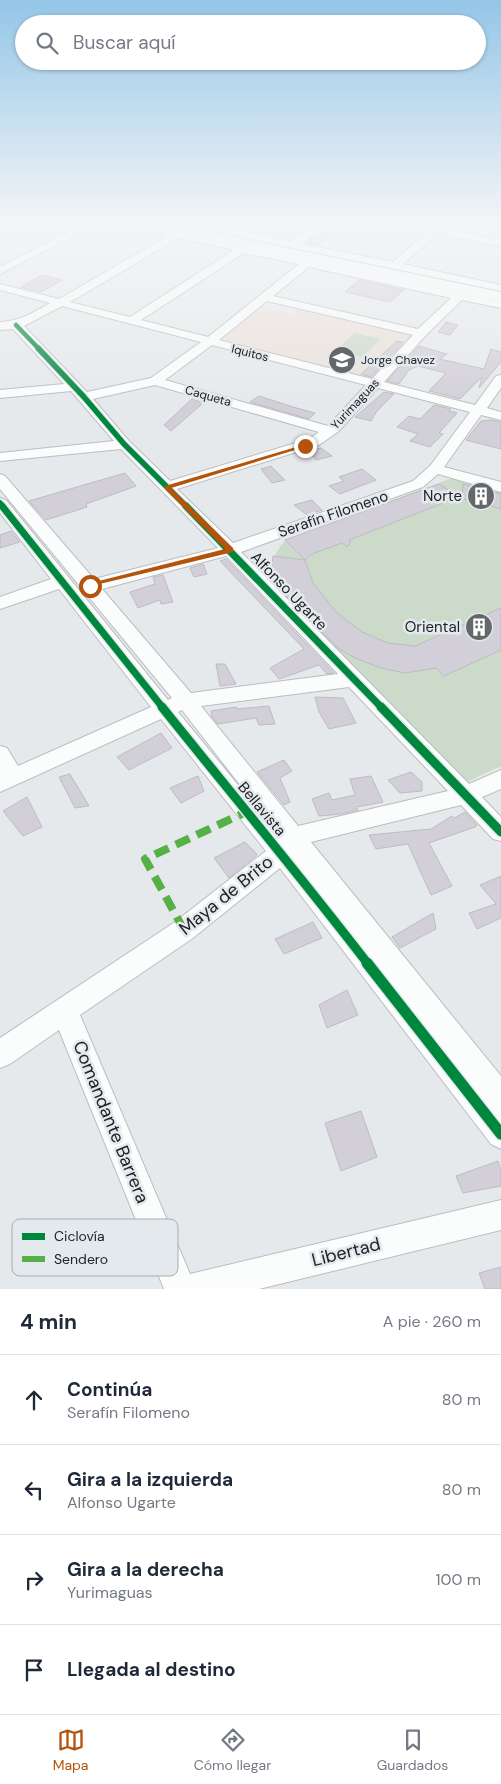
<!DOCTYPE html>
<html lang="es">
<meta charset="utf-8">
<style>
:root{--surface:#fff;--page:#f6f6f7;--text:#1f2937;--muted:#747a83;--line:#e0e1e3;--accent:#b45309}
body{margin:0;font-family:"DM Sans",sans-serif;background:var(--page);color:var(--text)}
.stop{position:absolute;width:15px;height:15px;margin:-11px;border:4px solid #b45309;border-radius:50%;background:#fff}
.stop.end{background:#b45309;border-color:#fff;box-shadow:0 1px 5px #0008}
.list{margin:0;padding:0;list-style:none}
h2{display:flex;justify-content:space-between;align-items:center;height:65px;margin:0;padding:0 20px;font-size:21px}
h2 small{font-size:16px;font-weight:400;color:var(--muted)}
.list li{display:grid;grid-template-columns:32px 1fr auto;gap:15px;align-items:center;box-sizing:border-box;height:90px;padding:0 20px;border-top:1px solid var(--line)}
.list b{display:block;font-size:19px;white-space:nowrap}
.list p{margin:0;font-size:16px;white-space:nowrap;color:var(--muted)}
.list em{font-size:16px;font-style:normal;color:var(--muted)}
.icon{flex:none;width:28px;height:28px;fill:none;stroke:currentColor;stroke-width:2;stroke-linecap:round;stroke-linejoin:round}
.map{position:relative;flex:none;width:501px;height:1289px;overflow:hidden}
.search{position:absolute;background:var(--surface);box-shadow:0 1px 4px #0004;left:15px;right:15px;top:15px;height:55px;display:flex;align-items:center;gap:12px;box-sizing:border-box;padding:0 18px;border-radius:28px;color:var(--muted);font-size:19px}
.sheet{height:425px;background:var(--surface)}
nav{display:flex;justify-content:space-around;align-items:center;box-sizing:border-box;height:70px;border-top:1px solid var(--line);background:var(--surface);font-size:14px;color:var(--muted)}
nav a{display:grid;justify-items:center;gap:2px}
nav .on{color:var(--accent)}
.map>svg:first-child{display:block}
</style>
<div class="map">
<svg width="501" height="1289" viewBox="0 0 501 1289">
<rect width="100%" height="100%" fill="#e6e9ec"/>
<polygon fill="#ebe1db" points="262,307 292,314 301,307 415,334 371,380 217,340"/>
<g fill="#cbdac9">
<polygon points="355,333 381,339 362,357 335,350"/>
<path d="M 455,477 L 501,492 L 501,766 L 465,783 L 280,592 C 271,566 268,563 285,540 Z"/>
</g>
<g fill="#d3cfd8" stroke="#bcbdbf">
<polygon points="321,232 332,235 317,245 306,243"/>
<polygon points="42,275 62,280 41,292 21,287"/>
<polygon points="359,280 404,290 390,302 345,292"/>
<polygon points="446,322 458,325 450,335 438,332"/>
<polygon points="397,341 403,342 371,377 361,374"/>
<polygon points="419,346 447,354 440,359 484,369 491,349 501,352 501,362 479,388 482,377 460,399 429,391 446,373 418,366 409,370 399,384 387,381"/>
<polygon points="384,392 394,394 377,411 371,421 355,417"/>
<polygon points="259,396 293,407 315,413 309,419 250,402"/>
<polygon points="192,399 203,403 171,431 164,425"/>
<polygon points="434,405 451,409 449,411 457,413 439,433 443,434 430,447 410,441 418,434 397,427 409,416 420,419"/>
<polygon points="492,420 501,422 501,449 466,440 481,421"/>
<polygon points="321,448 332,456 316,460 308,450"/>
<polygon points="271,466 285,480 272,483 261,469"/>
<polygon points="362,469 376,480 340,494 329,486 344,481 339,477"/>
<polygon points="125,473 136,486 86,504 87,507 46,520 29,501"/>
<polygon points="439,484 459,497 349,540 351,542 347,547 342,543 312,554 305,560 285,540"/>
<polygon points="463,484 501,494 501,509 477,501 462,499"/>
<polygon points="312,500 322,510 307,515 294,505"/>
<polygon points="11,531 20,542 0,548 0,535"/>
<polygon points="273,556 305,560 313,583 336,612 362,632 388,643 415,646 501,608 501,650 444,676 436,668 405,673 381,668 355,658 339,649 279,588 272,565"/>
<polygon points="226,559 334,673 327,674 319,665 279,679 270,668 304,649 220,561"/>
<polygon points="203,564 207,574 194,577 190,568"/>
<polygon points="163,575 173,602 161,604 160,600 138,608 130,592 155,584 153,577"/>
<polygon points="216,664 225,664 236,684 220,686"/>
<polygon points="315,697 343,698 356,723 329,729 319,712"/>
<polygon points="269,706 275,724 259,725 256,718 218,724 212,717 211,711 236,707 237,709"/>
<polygon points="161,733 172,748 129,770 117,757"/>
<polygon points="284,760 292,771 280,778 290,802 284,805 257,772"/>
<polygon points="411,772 422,782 422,791 400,793 388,780"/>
<polygon points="70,774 89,806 75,808 59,777"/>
<polygon points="198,776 204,791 181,803 170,788"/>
<polygon points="371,776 383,802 357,807 358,810 341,814 319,816 312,799 329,793 332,800 355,795 350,779"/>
<polygon points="27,797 42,827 23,836 3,811"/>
<polygon points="465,812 477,825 475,827 429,843 452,886 431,895 408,844 376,849 369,835 431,829 452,816 454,818"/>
<polygon points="245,842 257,854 256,856 229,878 214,858"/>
<polygon points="501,876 501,918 477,929 469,913 496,904 480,885"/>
<polygon points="433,913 436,929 400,948 392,937"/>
<polygon points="313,922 322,938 284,954 275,939"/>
<polygon points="347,990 358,1015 327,1028 319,1005"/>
<polygon points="361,1111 377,1157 341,1171 325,1123"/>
<polygon points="498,1161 501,1171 501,1186 463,1193 456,1176"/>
<polygon points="501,1267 501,1289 485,1289 479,1273"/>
</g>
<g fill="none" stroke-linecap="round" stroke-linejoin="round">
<g stroke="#bbbdbf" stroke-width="2">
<g id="minor">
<polygon points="83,224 96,224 0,274 0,267"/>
<path d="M 121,224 L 141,224 L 176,232 L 185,231 L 185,234 L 501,302 L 501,308 L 462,300 L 425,336 L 384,382 L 475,405 L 496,376 L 501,375 L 501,388 L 487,408 L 501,412 L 501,420 L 481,415 L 444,467 L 501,482 L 501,492 L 438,474 L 423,487 L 241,552 L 469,784 L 501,770 L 501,789 L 482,797 L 501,817 L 501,841 L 493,839 L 461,805 L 311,842 L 501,1076 L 501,1149 L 491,1144 L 280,868 L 193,938 L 80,1015 L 190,1274 L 501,1200 L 501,1230 L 259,1289 L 164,1289 L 59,1030 L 10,1064 L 0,1068 L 0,1038 L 175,922 L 266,851 L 161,719 L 0,792 L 0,746 L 7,748 L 18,766 L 151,707 L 59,589 L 0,609 L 0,597 L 51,579 L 0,513 L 0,498 L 6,500 L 168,700 L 172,698 L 0,489 L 0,474 L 5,476 L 94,579 L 218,548 L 121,449 L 0,461 L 0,453 L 114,441 L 71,391 L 0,398 L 0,390 L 64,384 L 13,329 L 0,330 L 0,322 C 20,321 33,313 50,303 L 0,290 L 0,284 L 59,299 L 168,236 ZM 179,238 L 234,250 L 130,317 L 70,302 ZM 244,253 L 299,264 L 208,337 L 141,320 ZM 309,267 L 451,298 L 418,329 L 273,296 ZM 267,301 L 413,335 L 372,379 L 219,340 ZM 62,306 L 201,342 L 151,378 L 87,392 L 24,326 ZM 212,345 L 366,385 L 328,426 L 165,380 ZM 155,385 L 319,432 L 309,439 L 170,481 L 129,441 L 93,399 ZM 378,388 L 470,412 L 430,466 L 413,481 L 233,543 L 177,489 L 319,445 L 339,431 ZM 226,556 L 338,674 L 191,693 L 102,589 ZM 349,687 L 448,791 L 298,826 L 201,706 ZM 182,710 L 271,825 L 178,712 Z"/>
<polygon points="188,224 209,224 291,241 316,224 328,224 302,244 393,262 427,232 396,224 418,224 433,227 436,224 445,224 442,229 501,240 501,246 437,234 403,264 501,285 501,291 193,227"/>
</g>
</g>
<g stroke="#bbbdbf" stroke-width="2">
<polygon id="major" points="187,224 202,224 188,234 180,234 178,231"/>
</g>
<g stroke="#bbbdbf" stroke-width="2">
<polygon id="highway" points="143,224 172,224 501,292 501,302 150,228"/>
</g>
<use href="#minor" fill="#fbfcfc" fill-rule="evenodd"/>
<use href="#major" fill="#fbfcfc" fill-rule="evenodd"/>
<use href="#highway" fill="#fbfcfc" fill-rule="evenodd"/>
<polyline stroke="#55b145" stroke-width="8" stroke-dasharray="15 8" stroke-linecap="butt" points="184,930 145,859 246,812"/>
<g stroke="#e4e9ee" stroke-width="6">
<polyline id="cycleway-far4" points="16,325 39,349"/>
</g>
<g stroke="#e4e9ee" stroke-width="8">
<g id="cycleway-far3">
<polyline points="38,348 84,397 124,444 187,507"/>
<polyline points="0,503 3,507"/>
</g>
</g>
<g stroke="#e4e9ee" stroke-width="10">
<g id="cycleway-far2">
<polyline points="2,506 163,708"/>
<polyline points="186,506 382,708"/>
</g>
</g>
<g stroke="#e4e9ee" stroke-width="12">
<g id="cycleway-far1">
<path d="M 162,707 C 231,793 301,877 368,964"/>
<polyline points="381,707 501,832"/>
</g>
</g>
<g stroke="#e4e9ee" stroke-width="14">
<polyline id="cycleway" points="367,963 501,1134"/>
</g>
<use href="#cycleway-far4" stroke="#00873e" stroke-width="4.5"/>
<use href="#cycleway-far3" stroke="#00873e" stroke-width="5.5"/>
<use href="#cycleway-far2" stroke="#00873e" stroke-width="7"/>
<use href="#cycleway-far1" stroke="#00873e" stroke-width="9"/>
<use href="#cycleway" stroke="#00873e" stroke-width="11"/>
</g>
<linearGradient id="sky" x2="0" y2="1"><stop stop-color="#94c6e7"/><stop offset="0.55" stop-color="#f4f5f6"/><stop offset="1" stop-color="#f4f5f6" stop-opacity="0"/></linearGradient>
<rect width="501" height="405" fill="url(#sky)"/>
<polygon fill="#b45309" points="303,445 308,446 171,488 233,548 233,552 87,587 87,584 225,549 165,489 165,486"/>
<defs>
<g id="school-disc" transform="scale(1.4375)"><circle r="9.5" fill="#65686a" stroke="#e4e9ee"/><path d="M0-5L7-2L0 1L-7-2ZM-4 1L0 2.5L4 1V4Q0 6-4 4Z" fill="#fff"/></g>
<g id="building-disc" transform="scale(1.4375)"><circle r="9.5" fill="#65686a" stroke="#e4e9ee"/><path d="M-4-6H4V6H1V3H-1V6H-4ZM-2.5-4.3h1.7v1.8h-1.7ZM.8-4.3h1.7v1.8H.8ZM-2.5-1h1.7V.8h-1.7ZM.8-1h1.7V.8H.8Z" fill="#fff"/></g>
</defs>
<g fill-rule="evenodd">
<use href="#school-disc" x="342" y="360"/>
<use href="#building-disc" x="481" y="496"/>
<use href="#building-disc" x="479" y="627"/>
</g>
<g text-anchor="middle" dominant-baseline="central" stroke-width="5" stroke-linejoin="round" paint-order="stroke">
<g font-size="12" fill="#202224" stroke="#e4e9ee">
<text transform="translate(250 353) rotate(14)">Iquitos</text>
<text transform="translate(208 396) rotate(16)">Caqueta</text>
<text transform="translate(355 404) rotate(-47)">Yurimaguas</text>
</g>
<g font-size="12" fill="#202224" stroke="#e4e9ee" text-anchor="start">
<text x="361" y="360">Jorge Chavez</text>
</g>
<g font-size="15" fill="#202224" stroke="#e4e9ee" text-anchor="end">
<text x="462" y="496">Norte</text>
<text x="460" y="627">Oriental</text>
</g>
<g font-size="15" fill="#202224" stroke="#e4e9ee">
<text transform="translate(333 514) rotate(-19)">Serafín Filomeno</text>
<text transform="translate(289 591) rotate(46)">Alfonso Ugarte</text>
<text transform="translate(262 809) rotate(50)">Bellavista</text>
</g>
<g font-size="18" fill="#202224" stroke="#e4e9ee">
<text transform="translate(226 895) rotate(-39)">Maya de Brito</text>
<text transform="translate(111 1122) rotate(68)">Comandante Barrera</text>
<text transform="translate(346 1252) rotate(-14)">Libertad</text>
</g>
</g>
<rect x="12" y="1219" width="166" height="57" rx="8" fill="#e4e9ee" stroke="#a9adb1" stroke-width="1"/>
<rect x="22" y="1233" width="23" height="7" fill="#00873e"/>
<rect x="22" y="1256" width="23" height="6" fill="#55b145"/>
<g font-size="14" fill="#202224">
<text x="54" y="1241">Ciclovía</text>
<text x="54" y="1264">Sendero</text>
</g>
</svg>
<div class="stop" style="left:90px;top:586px"></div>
<div class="stop end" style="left:305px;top:446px"></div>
<div class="search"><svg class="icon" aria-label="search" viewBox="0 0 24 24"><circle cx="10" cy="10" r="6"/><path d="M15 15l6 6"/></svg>Buscar aquí</div>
</div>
<section class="sheet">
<h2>4 min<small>A pie · 260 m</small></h2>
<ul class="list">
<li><svg class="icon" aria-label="ahead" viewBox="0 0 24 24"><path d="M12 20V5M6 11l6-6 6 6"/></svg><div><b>Continúa</b><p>Serafín Filomeno</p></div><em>80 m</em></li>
<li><svg class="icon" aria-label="left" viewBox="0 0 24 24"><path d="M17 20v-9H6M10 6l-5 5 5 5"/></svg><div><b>Gira a la izquierda</b><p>Alfonso Ugarte</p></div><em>80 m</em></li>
<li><svg class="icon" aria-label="right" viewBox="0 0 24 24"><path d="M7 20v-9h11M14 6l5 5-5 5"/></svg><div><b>Gira a la derecha</b><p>Yurimaguas</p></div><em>100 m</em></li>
<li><svg class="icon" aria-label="arrive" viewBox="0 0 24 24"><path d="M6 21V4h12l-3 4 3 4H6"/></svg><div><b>Llegada al destino</b></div></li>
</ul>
</section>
<nav>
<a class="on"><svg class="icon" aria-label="map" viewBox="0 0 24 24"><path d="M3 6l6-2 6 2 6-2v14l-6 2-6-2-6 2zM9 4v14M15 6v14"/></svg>Mapa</a>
<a><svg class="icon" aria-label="directions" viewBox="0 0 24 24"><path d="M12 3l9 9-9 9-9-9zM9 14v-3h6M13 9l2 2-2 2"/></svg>Cómo llegar</a>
<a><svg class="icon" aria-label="saved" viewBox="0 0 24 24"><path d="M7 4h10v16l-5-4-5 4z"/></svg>Guardados</a>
</nav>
